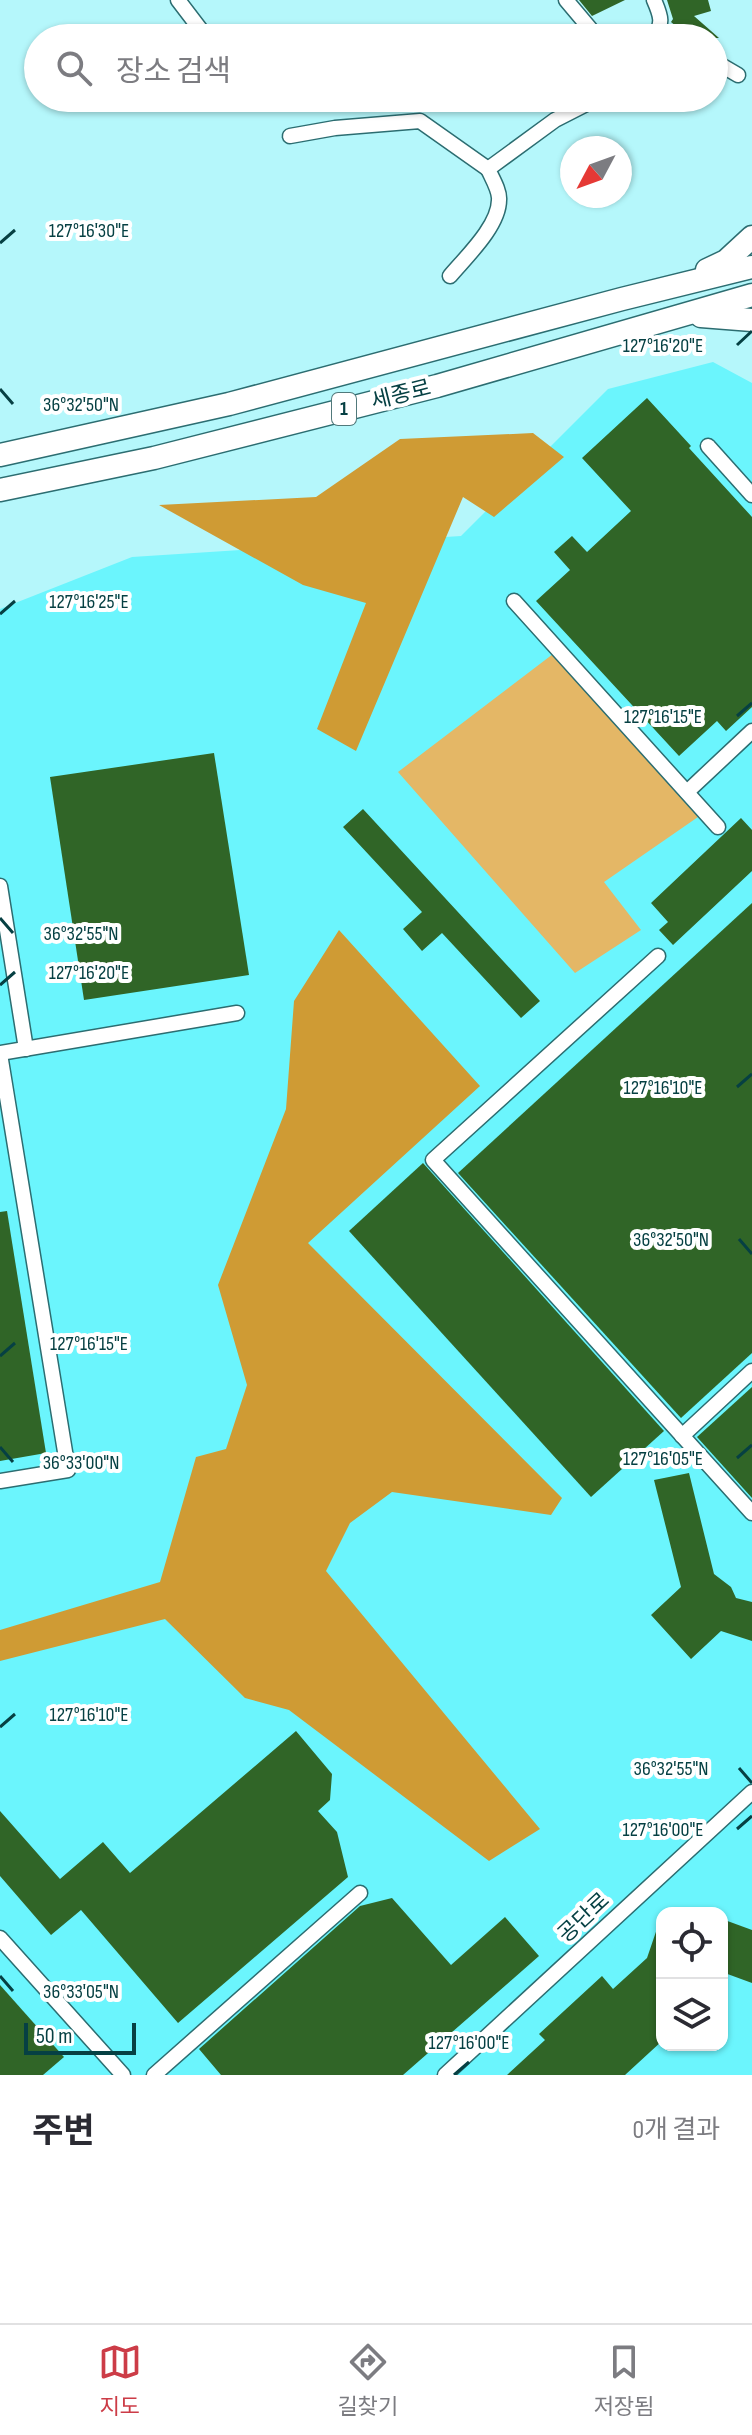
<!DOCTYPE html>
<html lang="ko">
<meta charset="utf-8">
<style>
:root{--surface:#fff;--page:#f7f7f7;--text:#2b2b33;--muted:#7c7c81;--line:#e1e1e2;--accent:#cc3c47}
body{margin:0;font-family:"Sofia Sans Condensed","Noto Sans KR",sans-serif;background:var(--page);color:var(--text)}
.controls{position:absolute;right:24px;bottom:24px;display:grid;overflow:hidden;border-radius:16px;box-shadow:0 2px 6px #0004}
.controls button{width:72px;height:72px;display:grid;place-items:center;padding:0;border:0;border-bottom:2px solid var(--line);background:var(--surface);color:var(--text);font:40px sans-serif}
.compass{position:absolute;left:560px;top:136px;width:72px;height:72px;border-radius:50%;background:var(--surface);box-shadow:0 2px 6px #0004;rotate:229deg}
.scale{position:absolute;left:24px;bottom:20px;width:112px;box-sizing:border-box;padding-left:8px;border:4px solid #064043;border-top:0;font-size:22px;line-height:28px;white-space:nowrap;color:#064043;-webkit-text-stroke:6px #fff;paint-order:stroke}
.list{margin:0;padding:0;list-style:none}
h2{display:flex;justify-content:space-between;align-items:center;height:104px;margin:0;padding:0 32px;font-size:34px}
h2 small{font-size:26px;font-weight:400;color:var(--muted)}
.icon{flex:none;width:44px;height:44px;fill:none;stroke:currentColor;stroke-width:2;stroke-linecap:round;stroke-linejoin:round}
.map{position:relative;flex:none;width:752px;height:2075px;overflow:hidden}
.search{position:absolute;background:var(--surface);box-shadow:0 2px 6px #0004;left:24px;right:24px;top:24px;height:88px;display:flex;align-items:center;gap:20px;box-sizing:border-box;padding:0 28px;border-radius:44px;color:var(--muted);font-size:30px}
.sheet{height:248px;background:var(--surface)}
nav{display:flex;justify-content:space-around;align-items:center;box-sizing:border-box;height:112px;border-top:2px solid var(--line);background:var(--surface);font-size:22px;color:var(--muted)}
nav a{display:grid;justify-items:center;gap:4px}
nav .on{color:var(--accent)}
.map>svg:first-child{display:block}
</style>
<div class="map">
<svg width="752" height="2075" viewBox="0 0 752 2075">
<rect width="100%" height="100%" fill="#b5f7fb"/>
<path fill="#6bf5fd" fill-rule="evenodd" d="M 713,362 L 752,383 L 752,2075 L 0,2075 L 0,609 L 132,557 L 461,536 L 608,389 ZM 662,1913 L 722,1913 L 722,2045 L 662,2045 Z"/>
<polygon fill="#e4b766" points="553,654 698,817 604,882 641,930 575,973 398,772"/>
<g fill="#cf9b34">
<polygon points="533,433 564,457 494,517 463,497 356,751 317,729 366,603 303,585 159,505 316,497 400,439"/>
<polygon points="339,930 480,1086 308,1243 562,1498 551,1515 392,1492 350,1523 326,1571 540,1829 489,1861 289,1710 245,1698 165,1619 0,1661 0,1630 160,1582 196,1457 226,1449 247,1385 218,1285 286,1109 294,1001"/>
</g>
<g fill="#306527">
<polygon points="579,0 625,0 592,16"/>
<polygon points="667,0 708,0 711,11 694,16 719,38 690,38 671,22 673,19"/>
<polygon points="647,398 691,446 689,448 752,517 752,707 726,731 717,721 679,756 536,601 570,570 554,552 572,536 587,552 631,511 582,458"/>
<polygon points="214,753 249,975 84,1000 50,777"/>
<polygon points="363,809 540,1001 521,1018 442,933 422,951 403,929 422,912 343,827"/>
<polygon points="741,818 752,830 752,871 673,945 659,930 668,922 651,903"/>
<polygon points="752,903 752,1353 681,1418 458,1173"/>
<polygon points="423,1163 664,1431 591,1497 349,1231"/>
<polygon points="7,1211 46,1453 0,1461 0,1212"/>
<polygon points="752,1387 752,1498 697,1437"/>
<polygon points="689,1473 714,1574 731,1587 736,1598 752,1602 752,1641 721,1631 691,1659 651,1615 681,1587 654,1480"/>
<polygon points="296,1731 332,1774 330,1800 318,1811 337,1832 348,1877 178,2023 81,1910 51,1935 0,1876 0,1811 60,1879 103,1842 130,1873"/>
<polygon points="392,1898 451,1965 505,1917 539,1956 403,2075 221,2075 199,2049 360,1906"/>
<polygon points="722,1919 752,1930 752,1983 722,1972"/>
<polygon points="660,1920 662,2041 625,2075 507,2075 545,2040 539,2034 602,1976 613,1989 647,1958"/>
<polygon points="0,1985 64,2057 43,2075 0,2075"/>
</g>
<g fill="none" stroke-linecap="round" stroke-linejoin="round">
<g stroke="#2c6d71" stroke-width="17">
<g id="minor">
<polyline points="178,0 207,38"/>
<polyline points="566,0 598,38"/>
<polyline points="660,29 675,38"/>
<path d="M 653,38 C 664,24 661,16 654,0"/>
<polyline points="714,61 738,75"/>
<polyline points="290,136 335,128 420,121 488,169"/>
<path d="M 450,276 C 466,257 499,226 499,200 C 500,191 492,178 488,169 L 555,120 L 598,98"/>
<polyline points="708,446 752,495"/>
<polyline points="514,601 718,827"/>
<polyline points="687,792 752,731"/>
<polyline points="0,886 26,1049"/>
<polyline points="658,956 433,1160 752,1513"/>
<polyline points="0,1053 237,1013"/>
<polyline points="0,1054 68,1470 0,1481"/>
<polyline points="682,1436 752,1371"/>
<polyline points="0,1938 123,2075"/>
<polyline points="154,2075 360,1893"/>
<polyline points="445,2075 752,1792"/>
</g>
</g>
<g stroke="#2c6d71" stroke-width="25">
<g id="highway">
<polyline points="707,270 726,261 752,237"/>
<polyline points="701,316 752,320"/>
<polyline points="0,455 229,404 622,299 752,267"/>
<polyline points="0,490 154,458 437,386 752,295"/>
</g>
</g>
<use href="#minor" stroke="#fff" stroke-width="14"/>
<use href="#highway" stroke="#fff" stroke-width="22"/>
</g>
<path fill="none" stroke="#064043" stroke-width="3" d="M 0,243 L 15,230M 737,345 L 752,331M 0,389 L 13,404M 0,614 L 15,601M 737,716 L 752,703M 0,918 L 13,933M 0,985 L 15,972M 737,1087 L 752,1074M 739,1239 L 752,1254M 0,1356 L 15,1343M 0,1447 L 13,1462M 737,1458 L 752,1445M 0,1727 L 15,1714M 739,1768 L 752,1783M 737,1829 L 752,1816M 0,1976 L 13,1991M 454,2075 L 469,2062"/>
<g text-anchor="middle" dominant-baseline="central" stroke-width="8" stroke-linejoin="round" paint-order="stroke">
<rect fill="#fff" stroke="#51797b" stroke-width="2" x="332" y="393" width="24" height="32" rx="6"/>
<g font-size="20" font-weight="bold" fill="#064043">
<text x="344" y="409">1</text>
</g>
<g font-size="22" fill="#064043" stroke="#fff">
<text transform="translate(401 395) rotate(-14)">세종로</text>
<text transform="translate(584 1918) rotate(-43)">공단로</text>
</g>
</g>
<g font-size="20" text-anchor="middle" fill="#064043" stroke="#fff" stroke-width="8" stroke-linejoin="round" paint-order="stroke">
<text x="89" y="237">127°16'30"E</text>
<text x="663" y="352">127°16'20"E</text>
<text x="81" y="411">36°32'50"N</text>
<text x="89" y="608">127°16'25"E</text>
<text x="663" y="723">127°16'15"E</text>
<text x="81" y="940">36°32'55"N</text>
<text x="89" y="979">127°16'20"E</text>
<text x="663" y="1094">127°16'10"E</text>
<text x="671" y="1246">36°32'50"N</text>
<text x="89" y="1350">127°16'15"E</text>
<text x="663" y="1465">127°16'05"E</text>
<text x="81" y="1469">36°33'00"N</text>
<text x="89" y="1721">127°16'10"E</text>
<text x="671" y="1775">36°32'55"N</text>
<text x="663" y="1836">127°16'00"E</text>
<text x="81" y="1998">36°33'05"N</text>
<text x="469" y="2049">127°16'00"E</text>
</g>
</svg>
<div class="controls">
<button><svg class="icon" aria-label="locate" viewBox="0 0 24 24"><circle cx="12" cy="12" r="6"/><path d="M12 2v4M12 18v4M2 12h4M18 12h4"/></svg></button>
<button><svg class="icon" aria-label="layers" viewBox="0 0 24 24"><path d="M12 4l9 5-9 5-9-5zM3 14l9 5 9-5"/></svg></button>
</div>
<svg class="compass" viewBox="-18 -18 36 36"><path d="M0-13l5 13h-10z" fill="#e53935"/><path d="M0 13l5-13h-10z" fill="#7c7c81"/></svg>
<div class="scale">50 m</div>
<div class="search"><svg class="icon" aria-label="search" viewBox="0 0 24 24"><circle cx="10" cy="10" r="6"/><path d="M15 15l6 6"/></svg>장소 검색</div>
</div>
<section class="sheet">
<h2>주변<small>0개 결과</small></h2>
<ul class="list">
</ul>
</section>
<nav>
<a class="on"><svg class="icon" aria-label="map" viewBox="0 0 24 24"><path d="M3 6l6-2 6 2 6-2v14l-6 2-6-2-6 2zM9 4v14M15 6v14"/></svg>지도</a>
<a><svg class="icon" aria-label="directions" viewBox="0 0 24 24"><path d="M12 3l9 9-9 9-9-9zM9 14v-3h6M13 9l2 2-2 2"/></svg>길찾기</a>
<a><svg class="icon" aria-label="saved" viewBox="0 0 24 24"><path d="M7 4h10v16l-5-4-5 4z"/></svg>저장됨</a>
</nav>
